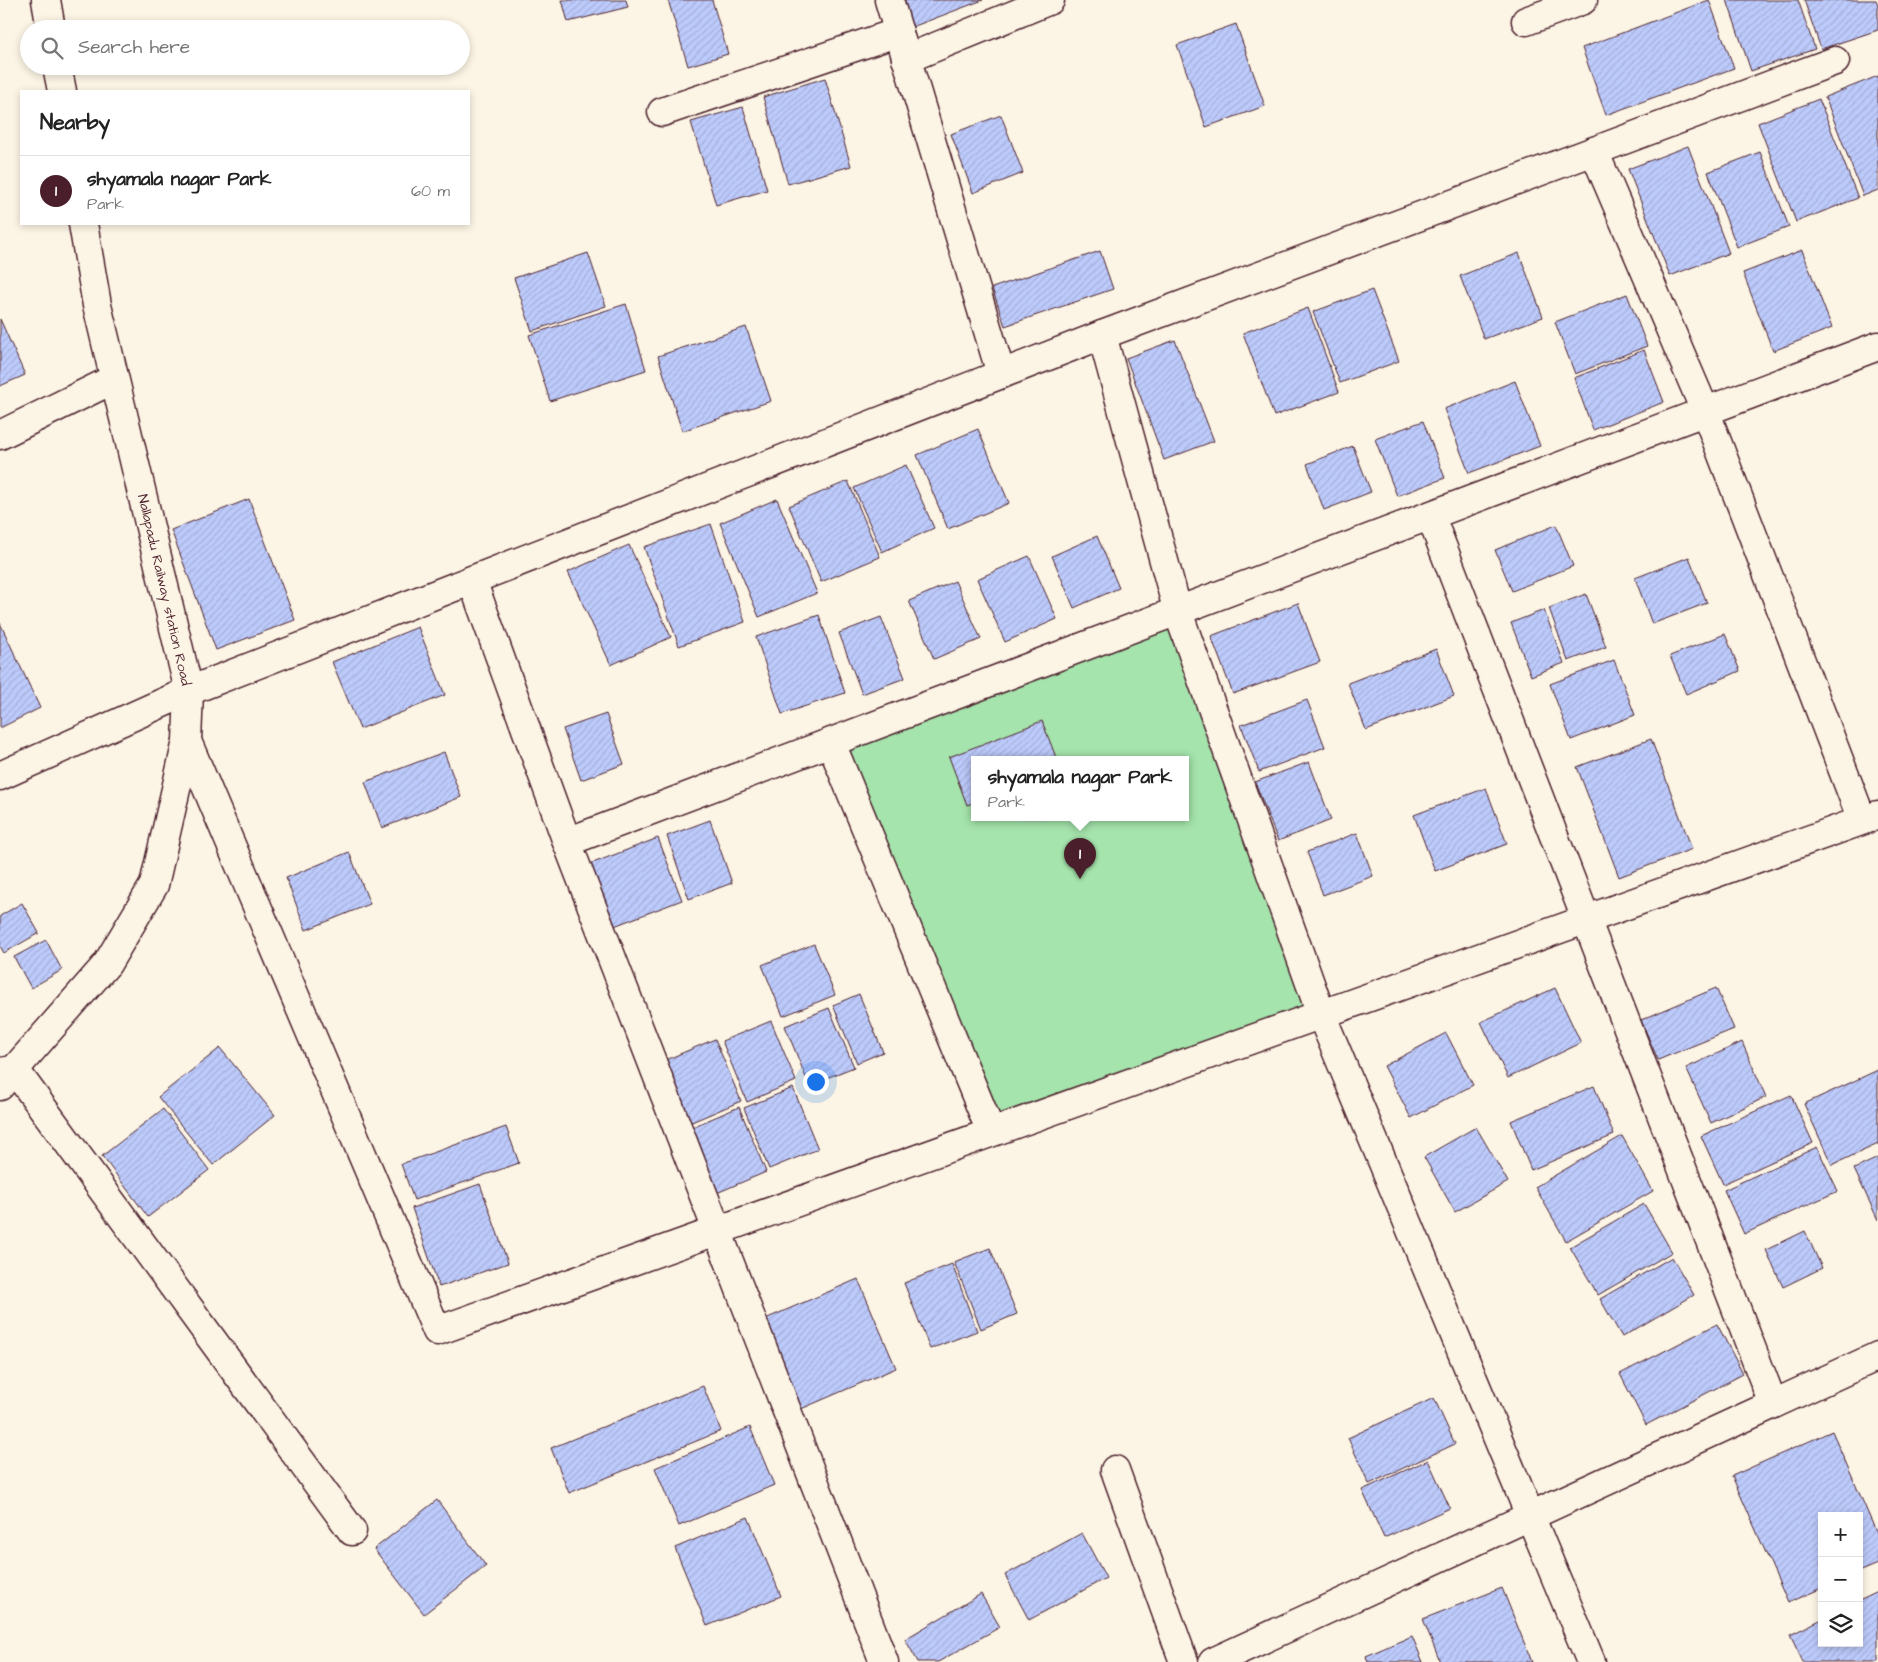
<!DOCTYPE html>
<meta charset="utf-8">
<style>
:root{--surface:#fff;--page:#f6f6f6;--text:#222;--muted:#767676;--line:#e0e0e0;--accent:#4a1f2b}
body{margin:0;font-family:"Architects Daughter",sans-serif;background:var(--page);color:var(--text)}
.controls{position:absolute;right:15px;bottom:15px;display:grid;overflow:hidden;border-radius:0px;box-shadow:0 2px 8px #0003}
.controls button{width:45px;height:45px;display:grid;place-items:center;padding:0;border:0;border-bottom:1px solid var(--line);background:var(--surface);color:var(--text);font:25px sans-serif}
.you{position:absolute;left:815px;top:1081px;width:18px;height:18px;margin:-12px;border:4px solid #fff;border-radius:50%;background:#1a73e8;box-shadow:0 0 0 8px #1a73e833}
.badge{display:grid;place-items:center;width:32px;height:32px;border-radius:50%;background:var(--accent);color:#fff;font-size:16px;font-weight:700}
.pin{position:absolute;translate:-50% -41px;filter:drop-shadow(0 1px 2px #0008)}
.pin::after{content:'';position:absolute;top:26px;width:18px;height:15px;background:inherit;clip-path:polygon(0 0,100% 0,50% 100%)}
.popup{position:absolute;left:971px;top:756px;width:218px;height:65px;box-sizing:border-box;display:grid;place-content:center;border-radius:0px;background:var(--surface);filter:drop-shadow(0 1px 4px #0005);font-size:16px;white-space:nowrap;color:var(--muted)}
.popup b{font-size:19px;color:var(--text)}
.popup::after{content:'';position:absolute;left:50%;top:100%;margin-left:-10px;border:10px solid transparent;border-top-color:var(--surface)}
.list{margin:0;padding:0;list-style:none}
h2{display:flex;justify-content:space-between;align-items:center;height:65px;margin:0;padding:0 20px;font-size:21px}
h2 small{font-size:16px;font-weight:400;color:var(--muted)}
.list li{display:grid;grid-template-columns:32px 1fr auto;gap:15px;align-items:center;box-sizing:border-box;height:70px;padding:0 20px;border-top:1px solid var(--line)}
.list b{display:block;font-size:19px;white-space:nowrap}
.list p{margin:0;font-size:16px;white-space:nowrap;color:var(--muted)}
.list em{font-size:16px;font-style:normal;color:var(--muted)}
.icon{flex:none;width:28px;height:28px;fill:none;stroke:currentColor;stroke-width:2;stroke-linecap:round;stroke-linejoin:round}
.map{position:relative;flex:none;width:1878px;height:1662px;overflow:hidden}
.search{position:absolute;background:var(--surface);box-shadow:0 2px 8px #0003;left:20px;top:20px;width:450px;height:55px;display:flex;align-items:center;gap:12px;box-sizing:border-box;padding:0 18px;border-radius:28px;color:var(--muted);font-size:19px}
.panel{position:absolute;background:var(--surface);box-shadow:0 2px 8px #0003;left:20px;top:90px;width:450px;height:135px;border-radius:0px}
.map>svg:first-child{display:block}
</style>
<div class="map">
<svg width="1878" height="1662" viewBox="0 0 1878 1662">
<defs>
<pattern id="building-hatch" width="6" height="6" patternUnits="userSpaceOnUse" patternTransform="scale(1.25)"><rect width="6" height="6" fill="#bdcbfc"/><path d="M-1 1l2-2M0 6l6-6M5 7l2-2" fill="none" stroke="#a4aed8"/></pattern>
</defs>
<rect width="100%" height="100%" fill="#fcf5e5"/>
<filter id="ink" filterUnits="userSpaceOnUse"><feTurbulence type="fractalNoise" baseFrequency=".02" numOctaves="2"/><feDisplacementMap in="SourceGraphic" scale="10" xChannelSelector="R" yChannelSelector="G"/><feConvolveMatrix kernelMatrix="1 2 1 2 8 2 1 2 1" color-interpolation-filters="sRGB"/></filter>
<g filter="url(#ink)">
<path fill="#a5e4ac" stroke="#78826c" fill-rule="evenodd" d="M 1178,612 L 1321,1014 L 991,1132 L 831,743 ZM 975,760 L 1185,760 L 1185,818 L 975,818 Z"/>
<g fill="url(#building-hatch)" stroke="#4a1f2b">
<polygon points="562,0 626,0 628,7 568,22"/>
<polygon points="668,0 712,0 728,54 688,66"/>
<polygon points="902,0 983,0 912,27"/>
<polygon points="1709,0 1734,68 1606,115 1582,48"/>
<polygon points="1727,0 1798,0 1815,49 1751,71"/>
<polygon points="1804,0 1876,0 1878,5 1878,30 1821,49"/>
<polygon points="1236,24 1265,106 1206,127 1177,45"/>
<polygon points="1878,76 1878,190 1863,196 1825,97"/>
<polygon points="825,78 851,166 788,184 763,97"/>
<polygon points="1819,99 1858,198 1796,222 1758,123"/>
<polygon points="743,107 767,190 716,205 691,122"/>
<polygon points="1001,115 1023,173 973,193 951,134"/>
<polygon points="1688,146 1729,253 1670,276 1628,169"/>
<polygon points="1760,152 1789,227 1737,247 1708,172"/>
<polygon points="1802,250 1832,328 1773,351 1743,273"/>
<polygon points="1100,251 1113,289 1005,326 992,288"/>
<polygon points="588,253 606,306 532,331 514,278"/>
<polygon points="1519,253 1543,317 1484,339 1460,276"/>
<polygon points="1372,290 1399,361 1340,383 1313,312"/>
<polygon points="1627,294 1647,346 1575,374 1555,322"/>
<polygon points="626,304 646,370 550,401 529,335"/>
<polygon points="1308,308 1339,392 1274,416 1243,333"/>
<polygon points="0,319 25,375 0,386"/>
<polygon points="746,327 771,401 682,431 658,356"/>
<polygon points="1175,340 1214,441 1164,460 1126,358"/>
<polygon points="1644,350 1664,402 1593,430 1574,378"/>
<polygon points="1515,381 1540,446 1469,473 1444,409"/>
<polygon points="1423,421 1445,478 1397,496 1375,439"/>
<polygon points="978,429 1009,503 948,529 917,455"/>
<polygon points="1353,446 1371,492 1324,510 1307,464"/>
<polygon points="906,465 934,528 882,552 854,488"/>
<polygon points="848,481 880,557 821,582 789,506"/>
<polygon points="249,499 295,620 216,650 171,530"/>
<polygon points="777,499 817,593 759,617 720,523"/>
<polygon points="711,524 745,622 679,646 644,547"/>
<polygon points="1556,525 1573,566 1512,591 1495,550"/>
<polygon points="1097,536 1119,588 1074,608 1052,556"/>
<polygon points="629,545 671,637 611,665 568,572"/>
<polygon points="1029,556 1057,619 1005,642 977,579"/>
<polygon points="1689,557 1707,603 1652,624 1635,578"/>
<polygon points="955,581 981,639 934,659 909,601"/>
<polygon points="1586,594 1606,647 1568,661 1549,608"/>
<polygon points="1298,603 1320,662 1233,694 1211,636"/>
<polygon points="1544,610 1564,663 1531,676 1511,623"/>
<polygon points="819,615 845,693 782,714 756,637"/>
<polygon points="881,617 905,678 862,694 839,633"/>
<polygon points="0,623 40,708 0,728"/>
<polygon points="418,627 445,695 360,729 332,662"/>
<polygon points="1725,634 1740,671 1686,694 1670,656"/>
<polygon points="1436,649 1454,696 1366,730 1348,683"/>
<polygon points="1614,660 1635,715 1571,740 1550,684"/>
<polygon points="1307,700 1325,747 1259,772 1241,725"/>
<polygon points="606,714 624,764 581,780 563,729"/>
<polygon points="1042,721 1057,760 975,760 975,802 967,805 949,757"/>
<polygon points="1651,739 1692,849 1619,877 1577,767"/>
<polygon points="444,752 461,797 382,828 365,782"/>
<polygon points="1309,762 1331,820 1278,841 1255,782"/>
<polygon points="1486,788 1507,844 1435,871 1414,815"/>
<polygon points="710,820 732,883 689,899 667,836"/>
<polygon points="1357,833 1373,876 1323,895 1307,852"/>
<polygon points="658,838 682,900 609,928 585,866"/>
<polygon points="349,852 370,904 306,930 286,878"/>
<polygon points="22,903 39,933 4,953 0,946 0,916"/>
<polygon points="46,940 62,970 31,988 14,957"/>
<polygon points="814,944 835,995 783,1016 762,965"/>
<polygon points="1555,988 1581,1043 1508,1078 1481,1022"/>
<polygon points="1716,988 1734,1029 1658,1060 1641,1020"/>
<polygon points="859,994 883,1052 857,1063 833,1005"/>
<polygon points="829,1008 854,1067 809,1085 785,1026"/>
<polygon points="771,1021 796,1081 747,1102 722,1041"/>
<polygon points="1446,1033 1473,1085 1411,1118 1384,1066"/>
<polygon points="715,1039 741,1101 687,1124 661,1062"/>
<polygon points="1742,1042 1766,1097 1711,1123 1686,1068"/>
<polygon points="220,1048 275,1115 213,1165 158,1097"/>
<polygon points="1878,1070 1878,1144 1832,1165 1804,1104"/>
<polygon points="1594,1086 1614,1135 1531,1170 1511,1121"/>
<polygon points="793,1088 818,1149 769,1169 744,1108"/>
<polygon points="1791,1095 1813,1143 1723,1184 1701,1136"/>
<polygon points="739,1107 766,1172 712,1195 685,1130"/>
<polygon points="163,1109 209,1170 148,1217 102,1156"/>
<polygon points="506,1127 519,1163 414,1200 401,1164"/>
<polygon points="1476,1127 1508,1182 1455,1212 1424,1157"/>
<polygon points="1622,1136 1653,1191 1566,1241 1535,1187"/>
<polygon points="1817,1147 1838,1191 1744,1234 1724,1190"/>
<polygon points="1878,1158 1878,1220 1854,1169"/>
<polygon points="480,1184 508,1263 439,1287 412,1208"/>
<polygon points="1644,1204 1672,1252 1598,1295 1570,1247"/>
<polygon points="1805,1231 1822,1268 1783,1287 1766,1250"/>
<polygon points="990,1248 1017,1314 981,1329 954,1262"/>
<polygon points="1672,1257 1694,1295 1622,1337 1600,1299"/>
<polygon points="952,1264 977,1331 930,1349 904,1283"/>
<polygon points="858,1279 896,1368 801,1409 763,1320"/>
<polygon points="1717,1324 1743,1374 1646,1425 1620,1374"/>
<polygon points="703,1386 721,1431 569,1493 551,1448"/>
<polygon points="1434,1398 1455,1444 1369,1484 1348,1438"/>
<polygon points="750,1427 774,1485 679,1526 655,1468"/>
<polygon points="1832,1431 1878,1536 1878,1564 1859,1572 1859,1516 1822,1516 1822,1588 1788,1603 1732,1476"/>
<polygon points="1428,1460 1450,1508 1384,1538 1362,1490"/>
<polygon points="437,1500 486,1566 424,1614 374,1549"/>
<polygon points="748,1517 781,1596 707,1626 675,1548"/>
<polygon points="1082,1533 1106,1578 1029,1620 1005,1575"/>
<polygon points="1502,1588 1532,1662 1440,1662 1423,1619"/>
<polygon points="1878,1592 1878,1662 1803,1662 1790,1635 1822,1619 1822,1643 1859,1643 1859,1601"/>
<polygon points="981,1594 1000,1627 938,1662 918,1662 905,1639"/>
<polygon points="1412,1636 1423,1662 1368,1662 1366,1656"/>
</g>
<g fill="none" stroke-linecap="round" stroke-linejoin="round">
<g stroke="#4a1f2b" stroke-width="31">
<g id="minor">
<polyline points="46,0 51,29"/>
<polyline points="889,0 1001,374"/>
<polyline points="1526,21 1583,0"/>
<polyline points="906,59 1050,0"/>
<polyline points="57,66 62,91"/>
<polyline points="662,112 899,32"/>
<polyline points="1594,151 1706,413 1862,820"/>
<polyline points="1102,335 1178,612 1321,1014 1591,1662"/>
<polyline points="0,435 114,379"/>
<polyline points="1431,517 1773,1404"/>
<polyline points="472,580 567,842 884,1662"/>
<polyline points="187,741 437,1331 1878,815"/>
<polyline points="831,743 991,1132"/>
<polyline points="0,776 189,691 472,580 1102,335 1835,61"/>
<polyline points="567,842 1878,346"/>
<polyline points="0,1072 15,1070 352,1531"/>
<polyline points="0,1086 107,964 154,885 187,741 189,691 97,305 83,224"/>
<polyline points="1115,1470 1184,1662"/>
<polyline points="1213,1662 1878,1356"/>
</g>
</g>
<use href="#minor" stroke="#fcf5e5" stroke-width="28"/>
</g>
</g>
<g text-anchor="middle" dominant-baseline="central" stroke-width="4" stroke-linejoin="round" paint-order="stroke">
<g font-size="14" fill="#4a1f2b" stroke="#fcf5e5">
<text transform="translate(164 590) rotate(77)">Nallapadu Railway station Road</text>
</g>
</g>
</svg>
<div class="controls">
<button>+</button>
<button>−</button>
<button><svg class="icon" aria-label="layers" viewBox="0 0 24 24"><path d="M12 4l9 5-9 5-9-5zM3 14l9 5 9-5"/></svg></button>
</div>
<div class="you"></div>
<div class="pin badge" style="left:1080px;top:879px">1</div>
<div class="popup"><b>shyamala nagar Park</b>Park</div>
<div class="search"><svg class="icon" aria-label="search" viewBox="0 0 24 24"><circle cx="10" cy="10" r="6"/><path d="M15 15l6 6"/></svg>Search here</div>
<section class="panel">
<h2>Nearby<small></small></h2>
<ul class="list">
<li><span class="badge">1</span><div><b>shyamala nagar Park</b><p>Park</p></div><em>60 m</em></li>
</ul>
</section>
</div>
